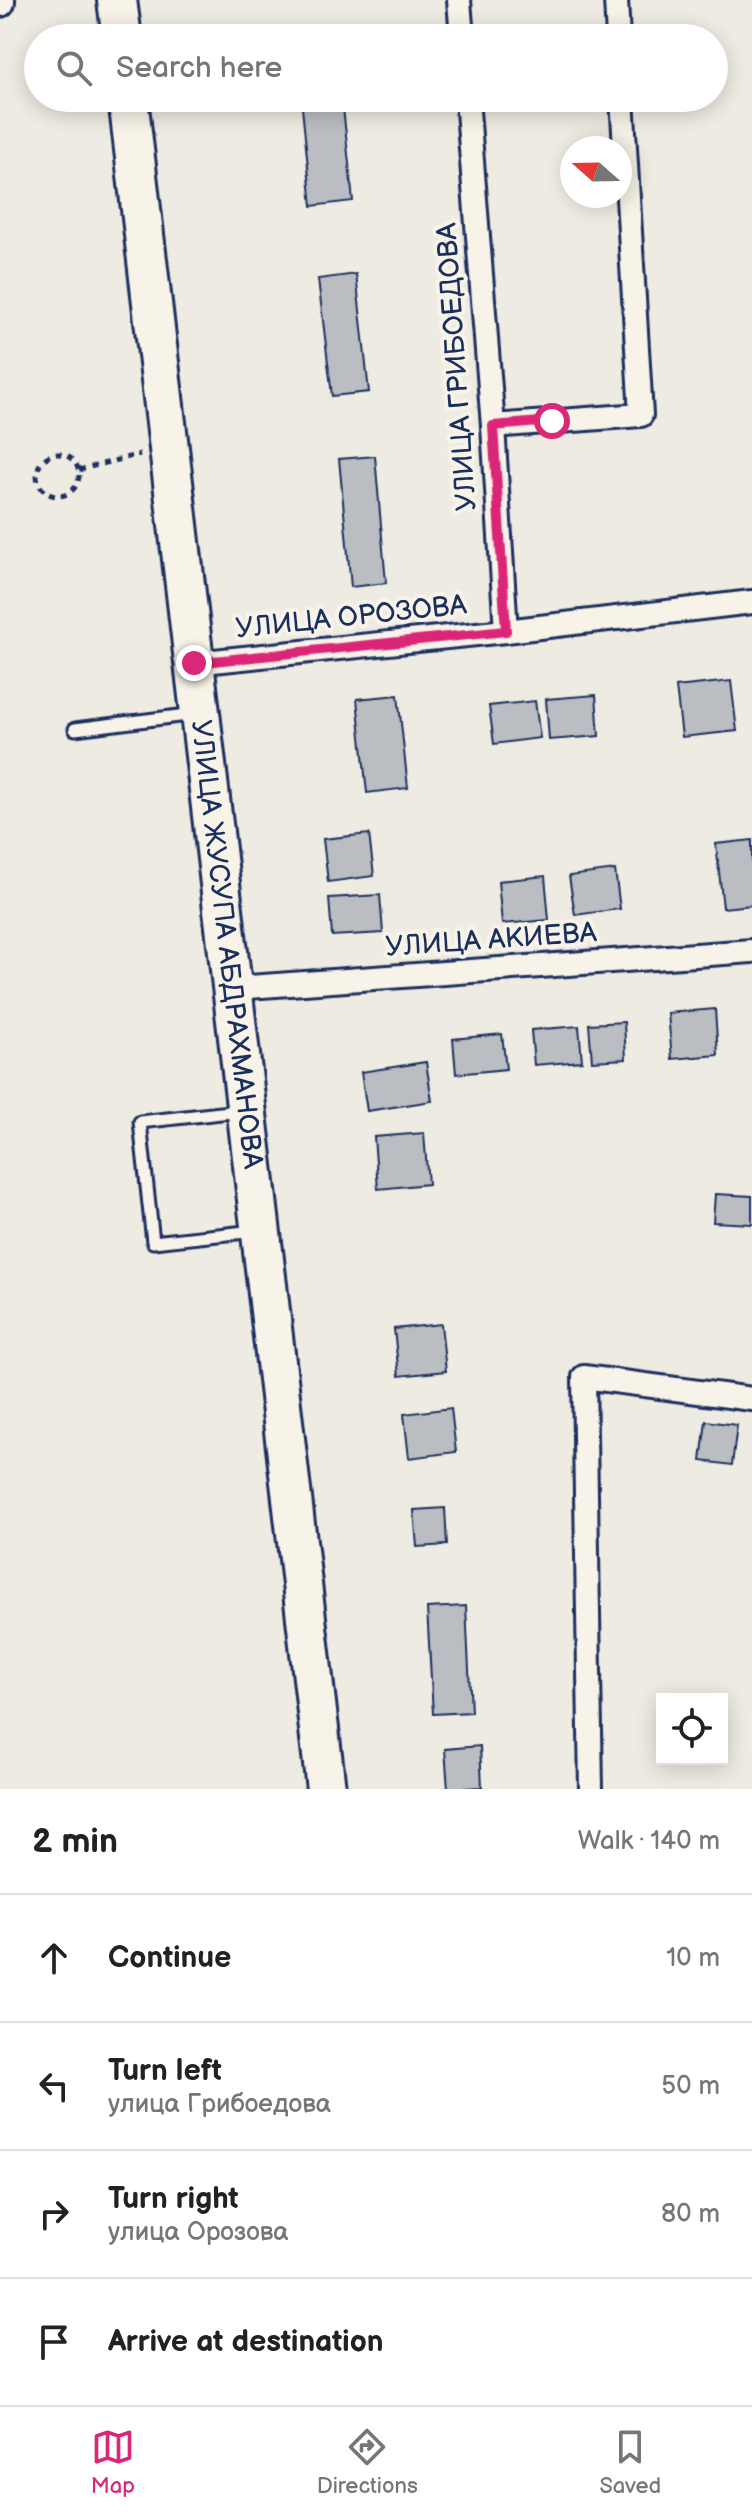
<!DOCTYPE html>
<meta charset="utf-8">
<style>
:root{--surface:#fff;--page:#f2f2f2;--text:#222;--muted:#767676;--line:#e0e0e0;--accent:#db2777}
body{margin:0;font-family:"Balsamiq Sans",sans-serif;background:var(--page);color:var(--text)}
.controls{position:absolute;right:24px;bottom:24px;display:grid;overflow:hidden;border-radius:0px;box-shadow:0 4px 20px #0003}
.controls button{width:72px;height:72px;display:grid;place-items:center;padding:0;border:0;border-bottom:2px solid var(--line);background:var(--surface);color:var(--text);font:40px sans-serif}
.compass{position:absolute;left:560px;top:136px;width:72px;height:72px;border-radius:50%;background:var(--surface);box-shadow:0 4px 20px #0003;rotate:290deg}
.stop{position:absolute;width:24px;height:24px;margin:-18px;border:6px solid #db2777;border-radius:50%;background:#fff}
.stop.end{background:#db2777;border-color:#fff;box-shadow:0 2px 8px #0008}
.list{margin:0;padding:0;list-style:none}
h2{display:flex;justify-content:space-between;align-items:center;height:104px;margin:0;padding:0 32px;font-size:34px}
h2 small{font-size:26px;font-weight:400;color:var(--muted)}
.list li{display:grid;grid-template-columns:52px 1fr auto;gap:24px;align-items:center;box-sizing:border-box;height:128px;padding:0 32px;border-top:2px solid var(--line)}
.list b{display:block;font-size:30px;white-space:nowrap}
.list p{margin:0;font-size:26px;white-space:nowrap;color:var(--muted)}
.list em{font-size:26px;font-style:normal;color:var(--muted)}
.icon{flex:none;width:44px;height:44px;fill:none;stroke:currentColor;stroke-width:2;stroke-linecap:round;stroke-linejoin:round}
.map{position:relative;flex:none;width:752px;height:1789px;overflow:hidden}
.search{position:absolute;background:var(--surface);box-shadow:0 4px 20px #0003;left:24px;right:24px;top:24px;height:88px;display:flex;align-items:center;gap:20px;box-sizing:border-box;padding:0 28px;border-radius:44px;color:var(--muted);font-size:30px}
.sheet{height:616px;background:var(--surface)}
nav{display:flex;justify-content:space-around;align-items:center;box-sizing:border-box;height:112px;border-top:2px solid var(--line);background:var(--surface);font-size:22px;color:var(--muted)}
nav a{display:grid;justify-items:center;gap:4px}
nav .on{color:var(--accent)}
.map>svg:first-child{display:block}
</style>
<div class="map">
<svg width="752" height="1789" viewBox="0 0 752 1789">
<rect width="100%" height="100%" fill="#eeebe2"/>
<filter id="ink" filterUnits="userSpaceOnUse"><feTurbulence type="fractalNoise" baseFrequency=".0125" numOctaves="2"/><feDisplacementMap in="SourceGraphic" scale="16" xChannelSelector="R" yChannelSelector="G"/><feConvolveMatrix kernelMatrix="1 2 1 2 8 2 1 2 1" color-interpolation-filters="sRGB"/></filter>
<g filter="url(#ink)">
<g fill="#babdc2" stroke="#1b2f5e" stroke-width="2">
<polygon points="301,98 342,98 353,201 312,206"/>
<polygon points="356,274 369,392 332,396 318,279"/>
<polygon points="375,456 386,583 351,587 339,459"/>
<polygon points="731,681 737,731 682,737 676,687"/>
<polygon points="398,695 408,788 367,793 357,699"/>
<polygon points="596,695 599,736 549,740 546,699"/>
<polygon points="535,701 540,738 494,744 489,706"/>
<polygon points="369,834 374,876 328,882 323,839"/>
<polygon points="752,840 752,905 723,908 716,844"/>
<polygon points="615,870 620,909 575,915 569,876"/>
<polygon points="545,876 549,920 502,924 498,881"/>
<polygon points="380,895 383,933 332,936 329,898"/>
<polygon points="715,1009 718,1055 672,1059 668,1013"/>
<polygon points="624,1022 626,1059 592,1061 589,1024"/>
<polygon points="579,1026 582,1061 534,1065 531,1030"/>
<polygon points="502,1034 506,1069 456,1074 453,1039"/>
<polygon points="426,1062 432,1101 367,1111 361,1072"/>
<polygon points="424,1133 428,1184 378,1189 374,1137"/>
<polygon points="715,1194 752,1196 752,1224 713,1222"/>
<polygon points="441,1324 446,1371 399,1376 394,1329"/>
<polygon points="451,1408 456,1452 409,1458 404,1414"/>
<polygon points="706,1421 737,1425 732,1465 701,1461"/>
<polygon points="445,1508 447,1545 417,1547 414,1510"/>
<polygon points="466,1606 471,1712 433,1714 427,1608"/>
<polygon points="480,1746 482,1787 448,1789 445,1749"/>
</g>
<g fill="none" stroke-linecap="round" stroke-linejoin="round">
<g stroke="#1b2f5e" stroke-width="17">
<g id="service">
<polyline points="75,729 195,714"/>
<polyline points="239,1111 140,1122 153,1242 255,1231"/>
</g>
</g>
<g stroke="#1b2f5e" stroke-width="28">
<g id="minor">
<polyline points="459,0 462,38"/>
<polyline points="616,0 618,38"/>
<polyline points="467,98 493,426 506,631"/>
<polyline points="493,426 641,415 622,98"/>
<polyline points="194,663 506,631 752,602"/>
<polyline points="234,988 752,951"/>
<polyline points="591,1789 584,1377 752,1399"/>
</g>
</g>
<g stroke="#1b2f5e" stroke-width="34">
<polyline id="tertiary" points="0,2 0,0"/>
</g>
<g stroke="#1b2f5e" stroke-width="44">
<g id="trunk">
<polyline points="117,0 122,38"/>
<path id="s1" d="M 128,98 L 326,1789"/>
</g>
</g>
<g stroke="#1b2f5e" stroke-width="5" stroke-dasharray="6 6" stroke-linecap="butt">
<circle cx="58" cy="475" r="21"/>
<polyline points="79,470 140,454"/>
</g>
<use href="#service" stroke="#f7f3e8" stroke-width="11"/>
<use href="#minor" stroke="#f7f3e8" stroke-width="22"/>
<use href="#tertiary" stroke="#f7f3e8" stroke-width="28"/>
<use href="#trunk" stroke="#f7f3e8" stroke-width="38"/>
</g>
</g>
<g fill="none" stroke-linecap="round" stroke-linejoin="round" filter="url(#ink)">
<polyline stroke="#db2777" stroke-width="10" points="194,663 506,631 493,426 552,421"/>
</g>
<g text-anchor="middle" dominant-baseline="central" stroke-width="8" stroke-linejoin="round" paint-order="stroke">
<g font-size="28" fill="#1b2f5e" stroke="#f7f3e8">
<text transform="translate(457 367) rotate(-94)">УЛИЦА ГРИБОЕДОВА</text>
<text transform="translate(351 617) rotate(-6)">УЛИЦА ОРОЗОВА</text>
<text transform="translate(491 940) rotate(-4)">УЛИЦА АКИЕВА</text>
<text stroke="none"><textPath href="#s1" startOffset="852">УЛИЦА ЖУСУПА АБДРАХМАНОВА</textPath></text>
</g>
</g>
</svg>
<div class="controls">
<button><svg class="icon" aria-label="locate" viewBox="0 0 24 24"><circle cx="12" cy="12" r="6"/><path d="M12 2v4M12 18v4M2 12h4M18 12h4"/></svg></button>
</div>
<svg class="compass" viewBox="-18 -18 36 36"><path d="M0-13l5 13h-10z" fill="#e53935"/><path d="M0 13l5-13h-10z" fill="#767676"/></svg>
<div class="stop" style="left:552px;top:421px"></div>
<div class="stop end" style="left:194px;top:663px"></div>
<div class="search"><svg class="icon" aria-label="search" viewBox="0 0 24 24"><circle cx="10" cy="10" r="6"/><path d="M15 15l6 6"/></svg>Search here</div>
</div>
<section class="sheet">
<h2>2 min<small>Walk · 140 m</small></h2>
<ul class="list">
<li><svg class="icon" aria-label="ahead" viewBox="0 0 24 24"><path d="M12 20V5M6 11l6-6 6 6"/></svg><div><b>Continue</b></div><em>10 m</em></li>
<li><svg class="icon" aria-label="left" viewBox="0 0 24 24"><path d="M17 20v-9H6M10 6l-5 5 5 5"/></svg><div><b>Turn left</b><p>улица Грибоедова</p></div><em>50 m</em></li>
<li><svg class="icon" aria-label="right" viewBox="0 0 24 24"><path d="M7 20v-9h11M14 6l5 5-5 5"/></svg><div><b>Turn right</b><p>улица Орозова</p></div><em>80 m</em></li>
<li><svg class="icon" aria-label="arrive" viewBox="0 0 24 24"><path d="M6 21V4h12l-3 4 3 4H6"/></svg><div><b>Arrive at destination</b></div></li>
</ul>
</section>
<nav>
<a class="on"><svg class="icon" aria-label="map" viewBox="0 0 24 24"><path d="M3 6l6-2 6 2 6-2v14l-6 2-6-2-6 2zM9 4v14M15 6v14"/></svg>Map</a>
<a><svg class="icon" aria-label="directions" viewBox="0 0 24 24"><path d="M12 3l9 9-9 9-9-9zM9 14v-3h6M13 9l2 2-2 2"/></svg>Directions</a>
<a><svg class="icon" aria-label="saved" viewBox="0 0 24 24"><path d="M7 4h10v16l-5-4-5 4z"/></svg>Saved</a>
</nav>
